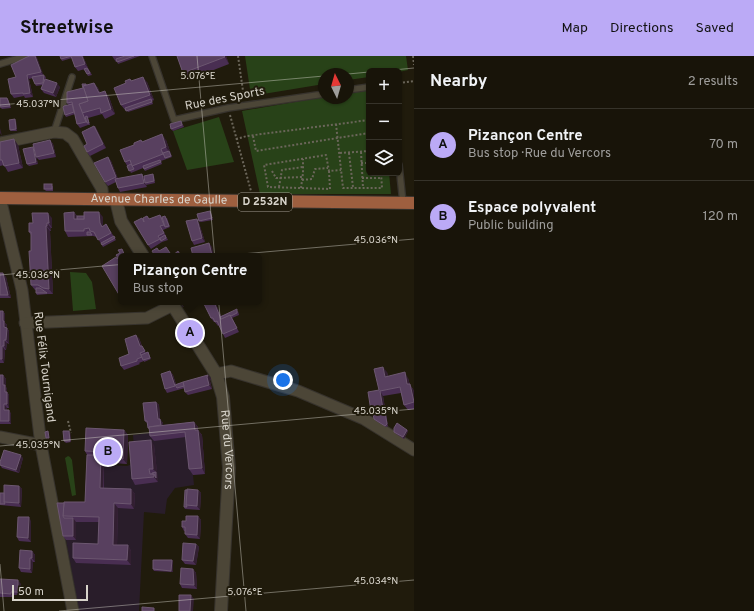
<!DOCTYPE html>
<meta charset="utf-8">
<style>
:root{--surface:#181409;--page:#211d12;--text:#f1f3f6;--muted:#9f9e9c;--line:#36332a;--accent:#bbaaf6}
body{margin:0;font-family:Overpass,sans-serif;background:var(--page);color:var(--text)}
.controls{position:absolute;right:12px;top:12px;display:grid;overflow:hidden;border-radius:6px;box-shadow:0 1px 3px #0004}
.controls button{width:36px;height:36px;display:grid;place-items:center;padding:0;border:0;border-bottom:1px solid var(--line);background:var(--surface);color:var(--text);font:20px sans-serif}
.compass{position:absolute;left:318px;top:12px;width:36px;height:36px;border-radius:50%;background:var(--surface);box-shadow:0 1px 3px #0004;rotate:355deg}
.scale{position:absolute;left:12px;bottom:10px;width:76px;box-sizing:border-box;padding-left:4px;border:2px solid #d8d4cb;border-top:0;font-size:11px;line-height:14px;white-space:nowrap;color:#d8d4cb;-webkit-text-stroke:3px #201b0c;paint-order:stroke}
.you{position:absolute;left:283px;top:324px;width:14px;height:14px;margin:-10px;border:3px solid #fff;border-radius:50%;background:#1a73e8;box-shadow:0 0 0 6px #1a73e833}
.badge{display:grid;place-items:center;width:26px;height:26px;border-radius:50%;background:var(--accent);color:#111;font-size:13px;font-weight:700}
.pin{position:absolute;translate:-50% -50%;border:2px solid #fff;box-shadow:0 1px 4px #0006}
.popup{position:absolute;left:118px;top:197px;width:144px;height:52px;box-sizing:border-box;display:grid;place-content:center;border-radius:6px;background:var(--surface);filter:drop-shadow(0 1px 3px #0005);font-size:13px;white-space:nowrap;color:var(--muted)}
.popup b{font-size:15px;color:var(--text)}
.popup::after{content:'';position:absolute;left:50%;top:100%;margin-left:-8px;border:8px solid transparent;border-top-color:var(--surface)}
.list{margin:0;padding:0;list-style:none}
h2{display:flex;justify-content:space-between;align-items:center;height:52px;margin:0;padding:0 16px;font-size:17px}
h2 small{font-size:13px;font-weight:400;color:var(--muted)}
.list li{display:grid;grid-template-columns:26px 1fr auto;gap:12px;align-items:center;box-sizing:border-box;height:72px;padding:0 16px;border-top:1px solid var(--line)}
.list b{display:block;font-size:15px;white-space:nowrap}
.list p{margin:0;font-size:13px;white-space:nowrap;color:var(--muted)}
.list em{font-size:13px;font-style:normal;color:var(--muted)}
.icon{flex:none;width:22px;height:22px;fill:none;stroke:currentColor;stroke-width:2;stroke-linecap:round;stroke-linejoin:round}
.map{position:relative;flex:none;width:414px;height:555px;overflow:hidden}
header{display:flex;align-items:center;gap:24px;box-sizing:border-box;height:56px;padding:0 20px;background:var(--accent);color:#111}
header strong{font-size:19px}
nav{display:flex;gap:22px;margin-inline-start:auto;font-size:14px}
main{display:flex}
aside{flex:1;background:var(--surface)}
.map>svg:first-child{display:block}
</style>
<header>
<strong>Streetwise</strong>
<nav><a>Map</a><a>Directions</a><a>Saved</a></nav>
</header>
<main>
<div class="map">
<svg width="414" height="555" viewBox="0 0 414 555">
<rect width="100%" height="100%" fill="#201b0c"/>
<polygon fill="#291d2a" points="198,371 199,379 202,379 205,418 193,419 194,429 175,432 167,443 165,458 144,456 139,555 79,555 60,451 89,451 90,404 106,405 108,409 127,410 135,407 133,379"/>
<g fill="#284218">
<polygon points="245,0 406,0 408,14 399,16 369,15 369,21 348,24 348,18 324,18 324,28 251,40"/>
<polygon points="369,33 369,117 389,117 391,138 260,138 242,55 324,41 324,42 348,42 348,36"/>
<polygon points="219,61 234,106 187,114 173,75"/>
<polygon points="70,216 86,217 92,226 96,253 73,255"/>
<polygon points="68,400 70,401 72,404 76,439 72,440 65,402"/>
</g>
<g fill="none" stroke-linecap="round" stroke-linejoin="round">
<g stroke="#37332d" stroke-width="8">
<g id="service">
<polyline points="152,0 174,64 228,52 324,38"/>
<polyline points="0,8 26,0"/>
<polyline points="348,34 369,31"/>
<polyline points="54,76 72,21"/>
<polyline points="399,109 403,147"/>
</g>
</g>
<g stroke="#37332d" stroke-width="13">
<g id="minor">
<polyline points="0,87 54,76 65,77 73,83 102,133 103,143"/>
<polyline points="0,142 22,234 41,389 73,555"/>
<polyline points="25,267 147,262 173,249"/>
<polyline points="216,318 231,315 298,335 364,363 414,394"/>
<polyline points="0,381 41,389"/>
</g>
</g>
<g stroke="#37332d" stroke-width="14">
<g id="tertiary">
<polyline points="116,144 121,165 143,200"/>
<path id="s1" d="M 171,246 L 216,318 L 223,341 L 229,412 L 221,555"/>
</g>
</g>
<g stroke="#37332d" stroke-width="14">
<g id="primary">
<path id="s2" d="M 0,142 L 414,147"/>
</g>
</g>
<g stroke="#6b665a" stroke-width="2" stroke-dasharray="2 2" stroke-linecap="butt">
<polyline points="238,0 244,42"/>
<polyline points="413,0 414,9"/>
<polyline points="399,27 414,25"/>
<polyline points="230,59 251,135"/>
<polyline points="336,68 343,132 382,132 381,117"/>
<polyline points="253,80 256,95 369,77"/>
<polyline points="236,83 247,80 369,64"/>
<polyline points="361,96 363,132"/>
<polyline points="340,97 369,95"/>
<polyline points="349,97 353,131"/>
<polyline points="361,107 369,107"/>
<polyline points="272,115 276,122 303,121"/>
<polyline points="329,115 330,133 268,131 264,109 326,99 329,115 341,114"/>
<polyline points="362,122 381,122"/>
<polyline points="302,124 312,123 315,113 328,112"/>
<polyline points="279,131 282,114 303,111"/>
<polyline points="301,132 303,117 303,103"/>
<polyline points="68,365 71,377"/>
</g>
<use href="#service" stroke="#4c4637" stroke-width="5.5"/>
<use href="#minor" stroke="#4c4637" stroke-width="11"/>
<use href="#tertiary" stroke="#4c4637" stroke-width="12"/>
<use href="#primary" stroke="#9e5f3f" stroke-width="12"/>
</g>
<g fill="#492e52">
<polygon points="30,0 36,0 37,2 43,19 46,21 45,23 60,31 56,41 44,37 41,33 43,29 36,30 33,22 29,23 33,41 25,42 24,40 14,42 11,38 16,21"/>
<polygon points="60,0 83,0 88,12 92,19 88,20 87,18 85,13 78,15 75,11 72,2 62,5"/>
<polygon points="112,0 140,0 118,8 117,5 116,6"/>
<polygon points="177,0 226,0 229,8 188,24 183,17"/>
<polygon points="130,23 132,25 147,26 154,44 152,45 153,48 128,56 126,54 125,54 121,49 126,27"/>
<polygon points="94,27 98,32 100,37 109,41 115,58 105,63 102,58 88,62 90,69 88,69 80,72 77,68 75,58 66,61 65,59 69,49 67,47 83,32 86,28 87,29"/>
<polygon points="8,43 11,52 2,53 0,51"/>
<polygon points="16,65 17,75 11,75 10,74"/>
<polygon points="182,67 184,71 173,75 171,73"/>
<polygon points="95,70 106,92 90,100 87,96 87,88"/>
<polygon points="50,84 53,88 56,101 39,104 36,101"/>
<polygon points="141,84 143,86 166,84 172,101 161,105 162,108 145,115 143,112 131,117 125,106 134,89"/>
<polygon points="0,86 18,89 23,112 8,116 4,109 0,110"/>
<polygon points="33,91 34,92 38,108 29,110 27,108"/>
<polygon points="108,101 111,105 118,123 144,120 154,120 155,127 146,129 147,131 120,136 118,132 116,126 108,130 105,126"/>
<polygon points="53,130 53,135 46,135 44,133"/>
<polygon points="210,155 211,157 213,164 201,166 199,165"/>
<polygon points="74,156 77,160 103,161 103,170 106,168 116,184 103,191 97,181 93,180 68,181 65,175"/>
<polygon points="160,159 162,161 167,162 170,171 163,174 168,184 162,186 151,193 148,189 144,165 147,160 149,163"/>
<polygon points="52,162 52,172 51,172 51,175 50,175 53,238 48,238 37,239 36,237 36,234 35,234 31,229 31,179 29,176"/>
<polygon points="197,163 199,167 205,186 194,189 192,185"/>
<polygon points="0,217 6,221 11,242 0,242"/>
<polygon points="180,246 191,246 183,251"/>
<polygon points="203,246 215,246 221,260 238,255 239,259 232,262 239,276 225,282 223,278 219,269 218,270 215,266 214,266 211,262"/>
<polygon points="0,255 3,255 5,258 5,267 7,269 7,272 9,275 9,288 7,287 6,294 5,294 4,307 0,307"/>
<polygon points="196,264 201,272 198,274 193,266"/>
<polygon points="139,282 142,290 146,297 148,296 149,298 151,303 144,306 144,305 139,307 140,308 124,314 121,310"/>
<polygon points="170,315 173,319 176,328 211,322 210,325 212,333 188,339 185,336 185,332 167,337 165,333"/>
<polygon points="387,316 388,320 408,322 410,329 413,333 414,336 414,353 408,354 404,349 401,337 383,340 388,370 386,371 376,365 374,363 373,358 371,355 379,334"/>
<polygon points="0,319 3,319 6,323 6,331 7,333 7,336 9,339 9,352 7,352 7,354 9,354 11,358 11,368 0,368"/>
<polygon points="156,346 159,349 160,363 163,367 163,369 194,366 198,371 198,374 202,379 205,418 193,419 189,413 186,381 154,385 150,380 150,375 148,372 148,368 145,365"/>
<polygon points="124,374 128,379 127,408 112,407 108,402 108,401 102,401 104,404 104,432 131,433 135,438 134,453 118,452 117,489 128,489 131,495 131,509 76,507 73,502 98,488 99,466 76,466 76,484 66,484 63,480 64,447 85,446 87,399 85,395"/>
<polygon points="407,374 408,375 404,383 396,378 394,376"/>
<polygon points="69,375 70,376 71,386 66,387 64,385"/>
<polygon points="154,389 158,426 135,429 132,423"/>
<polygon points="23,402 19,417 2,412 0,409 0,406"/>
<polygon points="19,430 22,433 21,451 0,449 0,437 4,437"/>
<polygon points="198,434 201,437 200,454 185,453 184,451"/>
<polygon points="198,460 201,464 200,483 188,482 185,478 185,475 184,475 182,471 186,465"/>
<polygon points="31,465 31,486 19,485 17,481"/>
<polygon points="196,488 199,491 196,509 185,508 182,504"/>
<polygon points="32,495 35,499 35,506 33,506 32,517 21,516 19,512"/>
<polygon points="172,504 173,506 173,516 154,515 153,513"/>
<polygon points="193,513 196,517 197,533 182,532 180,528"/>
<polygon points="0,523 21,528 20,539 14,539 14,541 0,541"/>
</g>
<g fill="#321f31">
<polygon points="35,0 37,2 44,20 41,16"/>
<polygon points="82,0 83,0 88,12 85,8"/>
<polygon points="224,0 226,0 229,8 225,1"/>
<polygon points="27,19 29,23 33,41 30,37"/>
<polygon points="143,21 147,26 154,44 150,39"/>
<polygon points="57,27 60,31 56,41 53,37"/>
<polygon points="94,27 98,32 103,43 99,37"/>
<polygon points="105,35 109,41 115,58 111,53"/>
<polygon points="15,63 16,65 17,75 16,73"/>
<polygon points="94,70 97,74 106,92 103,88"/>
<polygon points="0,72 2,80 0,77"/>
<polygon points="162,78 166,84 172,101 166,91"/>
<polygon points="14,83 18,89 23,112 19,107"/>
<polygon points="50,84 53,88 56,101 54,97"/>
<polygon points="33,91 34,92 38,108 36,106"/>
<polygon points="108,101 111,105 119,125 116,121"/>
<polygon points="142,118 145,122 145,127 147,131 144,127"/>
<polygon points="74,156 78,162 77,167 74,163"/>
<polygon points="99,156 103,161 103,173 100,167"/>
<polygon points="48,157 52,162 52,172 49,167"/>
<polygon points="197,163 199,167 205,186 202,182"/>
<polygon points="47,167 51,172 51,175 47,170"/>
<polygon points="46,170 50,175 53,238 49,233"/>
<polygon points="209,187 212,191 214,200 212,199"/>
<polygon points="3,217 6,221 11,242 8,239"/>
<polygon points="214,246 215,246 223,265 221,263"/>
<polygon points="3,255 5,258 5,267 7,269 7,272 9,275 9,288 6,284 3,265"/>
<polygon points="230,259 233,263 239,276 237,272"/>
<polygon points="136,279 139,282 143,294 140,290"/>
<polygon points="4,284 7,287 6,294 4,290"/>
<polygon points="2,290 5,294 4,307 2,303"/>
<polygon points="383,311 387,316 389,326 385,321"/>
<polygon points="170,315 173,319 177,332 175,330"/>
<polygon points="405,316 408,322 410,329 413,333 414,336 414,345 407,328"/>
<polygon points="3,319 6,323 6,331 7,333 7,336 9,339 9,352 7,348 3,329"/>
<polygon points="208,319 211,322 210,325 212,333 209,329 207,321"/>
<polygon points="380,335 383,340 386,358 383,353"/>
<polygon points="156,346 159,349 160,367 158,363"/>
<polygon points="4,348 7,352 7,358 4,354"/>
<polygon points="9,354 11,358 11,368 9,365"/>
<polygon points="385,356 386,358 388,370 387,368"/>
<polygon points="160,363 163,367 164,375 161,371"/>
<polygon points="194,366 198,371 198,374 202,379 205,418 202,412 195,374"/>
<polygon points="124,374 128,379 127,408 123,403"/>
<polygon points="407,374 408,375 404,383 403,381"/>
<polygon points="69,375 70,376 71,386 70,385"/>
<polygon points="151,384 154,389 158,423 156,422 156,416 153,413"/>
<polygon points="21,399 23,402 19,417 16,414"/>
<polygon points="101,399 104,404 103,437 100,432"/>
<polygon points="154,418 158,423 158,426 154,421"/>
<polygon points="19,430 22,433 21,451 19,447"/>
<polygon points="131,433 135,438 134,453 131,448"/>
<polygon points="198,434 201,437 200,454 197,450"/>
<polygon points="114,447 118,452 117,494 113,489"/>
<polygon points="198,460 201,464 200,483 197,479"/>
<polygon points="29,461 31,465 31,486 28,482"/>
<polygon points="73,462 76,466 76,484 73,480"/>
<polygon points="196,488 199,491 196,509 193,505"/>
<polygon points="128,489 131,495 131,509 127,504"/>
<polygon points="32,495 35,499 35,506 32,502"/>
<polygon points="30,502 33,506 32,517 30,513"/>
<polygon points="172,504 173,506 173,516 171,515"/>
<polygon points="193,513 196,517 197,533 194,529"/>
<polygon points="18,524 21,528 20,539 18,536"/>
<polygon points="11,536 14,539 14,541 11,538"/>
<polygon points="191,539 194,543 193,555 190,555"/>
</g>
<g fill="#58405f" stroke="#6c5770">
<polygon points="30,0 35,0 41,16 27,19 30,37 23,38 23,37 11,38 8,23 16,21 11,9 27,1"/>
<polygon points="60,0 72,0 61,3"/>
<polygon points="71,0 82,0 85,8 75,11"/>
<polygon points="125,0 134,0 117,6 116,3"/>
<polygon points="177,0 224,0 225,1 183,17"/>
<polygon points="87,12 90,17 87,18 84,13"/>
<polygon points="44,19 43,27 35,28 32,21"/>
<polygon points="143,21 150,39 121,49 114,32 126,27 125,25 130,23 131,25"/>
<polygon points="45,23 57,27 53,37 41,33"/>
<polygon points="94,27 99,37 105,35 111,53 101,57 100,52 82,57 79,48 88,45 83,30"/>
<polygon points="82,28 86,28 86,29 83,30 88,45 79,48 86,66 77,68 72,46 67,47 67,36 83,32"/>
<polygon points="0,42 7,42 10,50 0,51"/>
<polygon points="151,43 152,46 126,55 125,52"/>
<polygon points="72,48 74,56 65,59 63,51 64,50"/>
<polygon points="87,60 89,67 87,67 85,61"/>
<polygon points="15,63 16,73 10,74 9,64"/>
<polygon points="181,65 182,69 171,73 170,68"/>
<polygon points="94,70 103,88 87,96 84,90 87,88 82,76"/>
<polygon points="162,78 166,91 161,93 163,98 132,110 130,104 125,106 120,94 134,89 134,87 141,84 142,86"/>
<polygon points="14,83 19,107 4,110 2,104 0,104 0,86"/>
<polygon points="50,84 54,97 36,101 33,88"/>
<polygon points="33,91 36,106 27,108 23,93"/>
<polygon points="169,95 171,100 165,102 163,97"/>
<polygon points="108,101 116,121 105,126 94,107"/>
<polygon points="160,104 161,106 144,113 143,110"/>
<polygon points="131,108 134,113 129,115 127,110"/>
<polygon points="142,118 144,127 118,132 115,123"/>
<polygon points="153,118 154,125 145,127 144,120"/>
<rect x="44" y="128" width="8" height="5"/>
<polygon points="210,155 212,162 199,165 197,158"/>
<polygon points="74,156 74,163 84,163 84,156 99,156 100,167 102,171 106,168 111,177 98,184 94,176 90,175 89,172 84,173 84,175 65,175 64,157"/>
<polygon points="32,157 48,157 49,167 47,167 47,170 46,170 49,233 43,232 38,229 31,229 29,195 31,195 31,176 29,176 29,167 33,167"/>
<polygon points="160,159 164,169 160,170 164,177 158,180 160,183 148,189 134,166 142,162 144,166 143,162 147,160 149,163"/>
<rect x="77" y="160" width="7" height="3"/>
<polygon points="165,160 169,170 165,171 162,161"/>
<polygon points="197,163 202,182 192,185 186,165"/>
<polygon points="87,176 90,176 92,179 87,179"/>
<polygon points="165,179 166,182 161,185 160,182"/>
<polygon points="114,180 115,182 102,189 101,187"/>
<polygon points="209,187 212,199 209,200 193,200 191,192"/>
<polygon points="166,191 172,200 155,200 152,195 157,192 159,195"/>
<polygon points="122,193 125,200 121,200 121,242 102,210 116,201 117,203 118,202 116,199 120,197 118,194"/>
<polygon points="178,195 181,200 172,200"/>
<polygon points="0,217 3,217 8,239 0,239"/>
<polygon points="36,232 40,232 47,237 36,237"/>
<polygon points="203,246 214,246 221,263 230,259 237,272 223,278 217,265 215,266 213,262 211,262"/>
<polygon points="237,253 237,257 231,260 230,259 221,263 220,261"/>
<polygon points="0,255 3,255 3,265 4,265 4,271 7,272 6,284 4,284 4,290 2,290 2,303 0,303"/>
<polygon points="196,264 199,270 196,272 193,266"/>
<polygon points="136,279 140,290 142,290 145,295 140,297 142,301 137,303 137,305 121,310 119,302 129,298 125,283"/>
<polygon points="148,296 150,302 143,304 141,299"/>
<polygon points="383,311 385,321 405,316 407,328 410,328 414,346 404,349 400,331 380,335 383,353 371,355 368,336 379,334 374,313"/>
<polygon points="170,315 175,330 165,333 161,318"/>
<polygon points="0,319 3,319 3,329 5,329 5,336 7,336 7,348 4,348 4,354 9,354 9,365 0,365"/>
<polygon points="208,319 207,321 209,329 185,336 183,326"/>
<polygon points="183,326 184,330 177,332 175,329"/>
<polygon points="156,346 158,363 160,363 161,369 149,371 149,372 148,372 147,365 145,365 143,347"/>
<polygon points="385,356 387,368 385,370 374,363 373,358"/>
<polygon points="194,366 195,374 198,374 202,412 189,413 185,376 150,380 149,371"/>
<polygon points="397,367 407,374 403,381 394,376 394,372"/>
<polygon points="86,372 124,374 123,403 108,402 108,396 85,395"/>
<polygon points="48,375 49,382 46,382 45,376"/>
<polygon points="63,375 69,375 70,385 64,385"/>
<polygon points="151,384 153,413 149,413 150,418 154,418 154,421 132,423 129,386"/>
<polygon points="4,394 21,399 16,414 0,409 0,406"/>
<polygon points="87,399 101,399 100,432 131,433 131,448 114,447 113,489 128,489 127,504 73,502 73,487 98,488 99,461 63,460 64,446 85,446"/>
<polygon points="156,416 156,422 154,418 152,418 152,417"/>
<polygon points="4,429 19,430 19,447 4,446"/>
<polygon points="187,433 198,434 197,450 186,449"/>
<polygon points="185,434 187,434 186,449 187,451 184,451"/>
<polygon points="0,437 4,437 4,446 5,448 0,448"/>
<polygon points="57,447 64,447 63,460 64,462 73,462 73,480 63,480"/>
<polygon points="186,460 198,460 197,479 185,478 185,471 182,471 182,465 186,465"/>
<polygon points="18,461 29,461 28,482 17,481"/>
<polygon points="183,487 196,488 193,505 182,504"/>
<polygon points="20,494 32,495 32,502 30,502 30,513 19,512"/>
<polygon points="153,504 172,504 171,515 153,513"/>
<polygon points="181,512 193,513 194,529 180,528"/>
<polygon points="0,523 18,524 18,536 11,536 11,538 0,537"/>
<polygon points="179,539 191,539 190,555 179,555"/>
<polygon points="142,551 154,552 154,555 142,555"/>
</g>
<path fill="none" stroke="#d8d4cb" stroke-width="1" stroke-opacity="0.45" d="M 197,0 L 246,555M 383,15 L 414,12M 348,18 L 369,16M 0,49 L 324,20M 0,219 L 414,183M 0,390 L 414,353M 0,508 L 4,555M 59,555 L 414,524"/>
<g text-anchor="middle" dominant-baseline="central" stroke-width="4" stroke-linejoin="round" paint-order="stroke">
<rect fill="#201b0c" stroke="#a19c92" stroke-width="1" x="238" y="137" width="54" height="18" rx="3"/>
<g font-size="11" font-weight="bold" fill="#d8d4cb">
<text x="265" y="146">D 2532N</text>
</g>
<g font-size="12" fill="#d8d4cb" stroke="#201b0c">
<text transform="translate(225 43) rotate(-11)">Rue des Sports</text>
<text stroke="none"><textPath href="#s2" startOffset="159">Avenue Charles de Gaulle</textPath></text>
<text transform="translate(44 311) rotate(83)">Rue Félix Tournigand</text>
<text stroke="none"><textPath href="#s1" startOffset="162">Rue du Vercors</textPath></text>
</g>
</g>
<g font-size="10" text-anchor="middle" fill="#d8d4cb" stroke="#201b0c" stroke-width="4" stroke-linejoin="round" paint-order="stroke">
<text x="198" y="23">5.076°E</text>
<text x="38" y="51">45.037°N</text>
<text x="376" y="187">45.036°N</text>
<text x="38" y="222">45.036°N</text>
<text x="376" y="358">45.035°N</text>
<text x="38" y="392">45.035°N</text>
<text x="376" y="528">45.034°N</text>
<text x="245" y="539">5.076°E</text>
</g>
</svg>
<div class="controls">
<button>+</button>
<button>−</button>
<button><svg class="icon" aria-label="layers" viewBox="0 0 24 24"><path d="M12 4l9 5-9 5-9-5zM3 14l9 5 9-5"/></svg></button>
</div>
<svg class="compass" viewBox="-18 -18 36 36"><path d="M0-13l5 13h-10z" fill="#e53935"/><path d="M0 13l5-13h-10z" fill="#9f9e9c"/></svg>
<div class="scale">50 m</div>
<div class="you"></div>
<div class="pin badge" style="left:190px;top:277px">A</div>
<div class="popup"><b>Pizançon Centre</b>Bus stop</div>
<div class="pin badge" style="left:108px;top:396px">B</div>
</div>
<aside>
<h2>Nearby<small>2 results</small></h2>
<ul class="list">
<li><span class="badge">A</span><div><b>Pizançon Centre</b><p>Bus stop · Rue du Vercors</p></div><em>70 m</em></li>
<li><span class="badge">B</span><div><b>Espace polyvalent</b><p>Public building</p></div><em>120 m</em></li>
</ul>
</aside>
</main>
